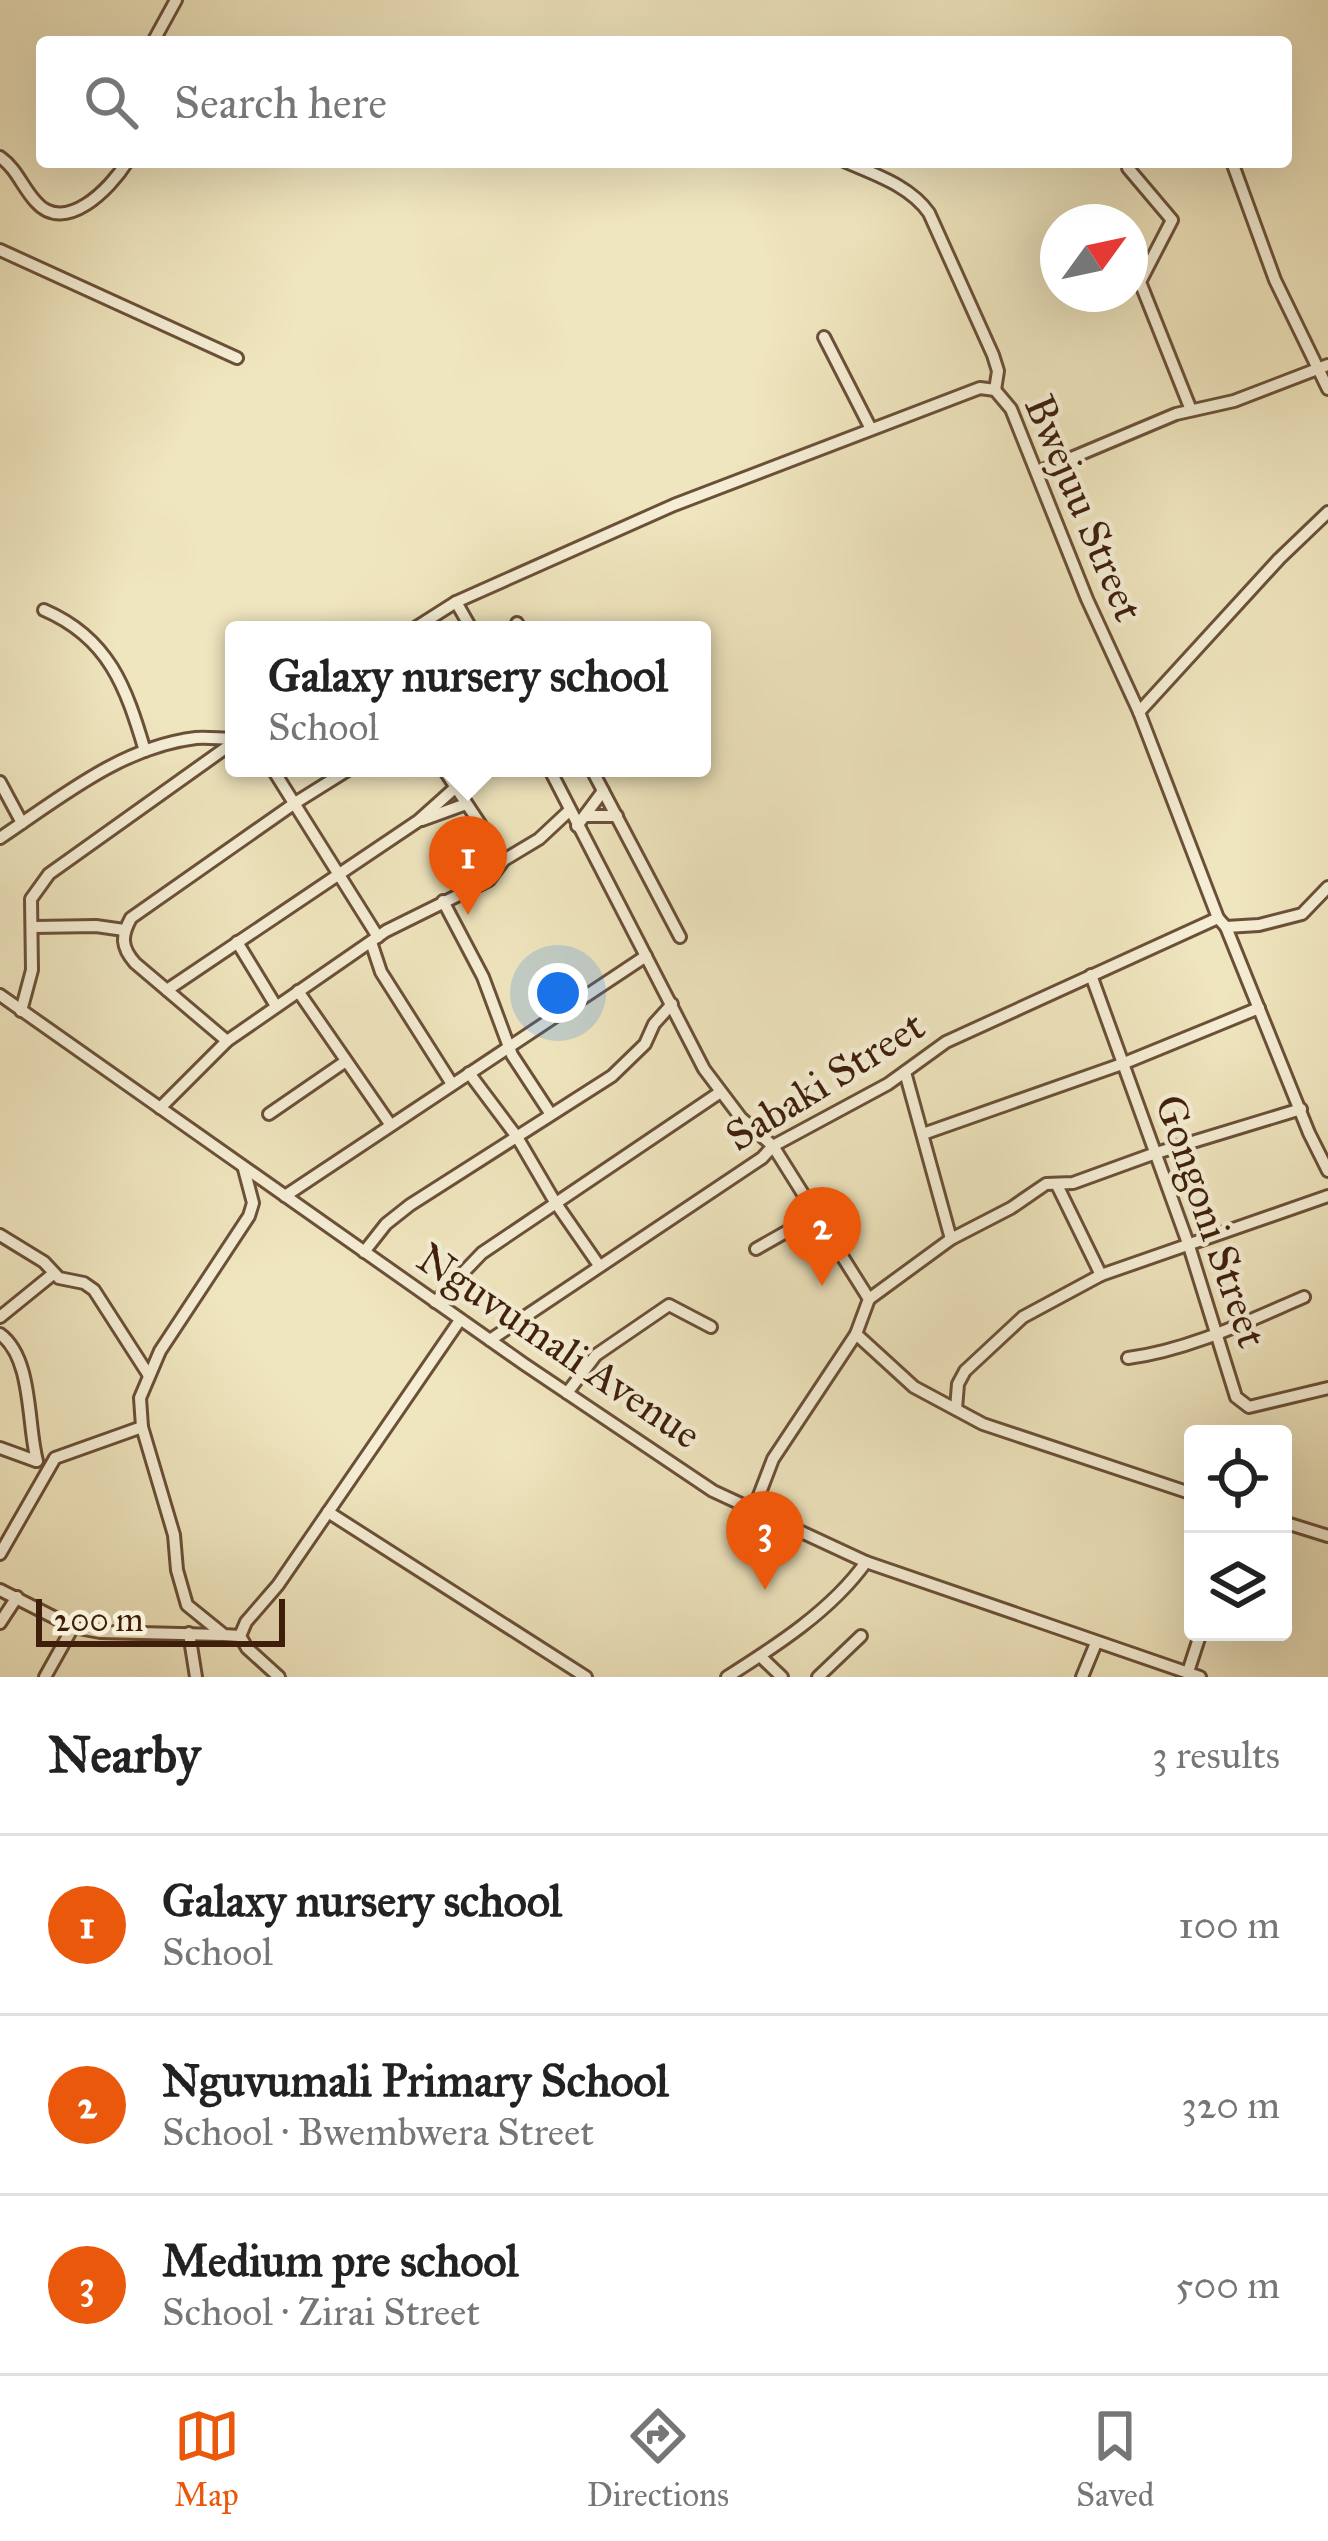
<!DOCTYPE html>
<meta charset="utf-8">
<style>
:root{--surface:#fff;--page:#f6f6f6;--text:#222;--muted:#767676;--line:#e0e0e0;--accent:#ea580c}
body{margin:0;font-family:"IM FELL Great Primer",serif;background:var(--page);color:var(--text)}
.controls{position:absolute;right:36px;bottom:36px;display:grid;overflow:hidden;border-radius:12px;box-shadow:0 12px 48px #0002}
.controls button{width:108px;height:108px;display:grid;place-items:center;padding:0;border:0;border-bottom:3px solid var(--line);background:var(--surface);color:var(--text);font:60px sans-serif}
.compass{position:absolute;left:1040px;top:204px;width:108px;height:108px;border-radius:50%;background:var(--surface);box-shadow:0 12px 48px #0002;rotate:57deg}
.scale{position:absolute;left:36px;bottom:30px;width:249px;box-sizing:border-box;padding-left:12px;border:6px solid #3f1f0c;border-top:0;font-size:33px;line-height:42px;white-space:nowrap;color:#3f1f0c;-webkit-text-stroke:9px #f5eed5;paint-order:stroke}
.you{position:absolute;left:558px;top:993px;width:42px;height:42px;margin:-30px;border:9px solid #fff;border-radius:50%;background:#1a73e8;box-shadow:0 0 0 18px #1a73e833}
.badge{display:grid;place-items:center;width:78px;height:78px;border-radius:50%;background:var(--accent);color:#fff;font-size:39px;font-weight:700}
.pin{position:absolute;translate:-50% -99px;filter:drop-shadow(0 3px 6px #0008)}
.pin::after{content:'';position:absolute;top:63px;width:42px;height:36px;background:inherit;clip-path:polygon(0 0,100% 0,50% 100%)}
.popup{position:absolute;left:225px;top:621px;width:486px;height:156px;box-sizing:border-box;display:grid;place-content:center;border-radius:12px;background:var(--surface);filter:drop-shadow(0 3px 9px #0005);font-size:39px;white-space:nowrap;color:var(--muted)}
.popup b{font-size:45px;color:var(--text)}
.popup::after{content:'';position:absolute;left:50%;top:100%;margin-left:-24px;border:24px solid transparent;border-top-color:var(--surface)}
.list{margin:0;padding:0;list-style:none}
h2{display:flex;justify-content:space-between;align-items:center;height:156px;margin:0;padding:0 48px;font-size:51px}
h2 small{font-size:39px;font-weight:400;color:var(--muted)}
.list li{display:grid;grid-template-columns:78px 1fr auto;gap:36px;align-items:center;box-sizing:border-box;height:180px;padding:0 48px;border-top:3px solid var(--line)}
.list b{display:block;font-size:45px;white-space:nowrap}
.list p{margin:0;font-size:39px;white-space:nowrap;color:var(--muted)}
.list em{font-size:39px;font-style:normal;color:var(--muted)}
.icon{flex:none;width:66px;height:66px;fill:none;stroke:currentColor;stroke-width:2;stroke-linecap:round;stroke-linejoin:round}
.map{position:relative;flex:none;width:1328px;height:1677px;overflow:hidden}
.search{position:absolute;background:var(--surface);box-shadow:0 12px 48px #0002;left:36px;right:36px;top:36px;height:132px;display:flex;align-items:center;gap:30px;box-sizing:border-box;padding:0 42px;border-radius:12px;color:var(--muted);font-size:45px}
.sheet{height:696px;background:var(--surface)}
nav{display:flex;justify-content:space-around;align-items:center;box-sizing:border-box;height:168px;border-top:3px solid var(--line);background:var(--surface);font-size:33px;color:var(--muted)}
nav a{display:grid;justify-items:center;gap:6px}
nav .on{color:var(--accent)}
.map>svg:first-child{display:block}
</style>
<div class="map">
<svg width="1328" height="1677" viewBox="0 0 1328 1677">
<rect width="100%" height="100%" fill="#efe5be"/>
<filter id="stains"><feTurbulence type="fractalNoise" baseFrequency=".00167" numOctaves="4"/><feColorMatrix values="0 0 0 0 .2 0 0 0 0 .09 0 0 0 0 .02 0 0 0 .5 -.17"/></filter>
<radialGradient id="worn" r=".72"><stop offset=".6" stop-color="#630" stop-opacity="0"/><stop offset="1" stop-color="#630" stop-opacity=".3"/></radialGradient>
<g fill="none" stroke-linecap="round" stroke-linejoin="round">
<g stroke="#6b5038" stroke-width="16">
<g id="minor">
<polyline points="153,42 176,0"/>
<path d="M 0,157 C 17,169 22,187 36,202 C 65,235 110,189 127,162"/>
<path d="M 846,162 C 876,175 910,186 929,213 L 993,355 L 998,371 L 995,390"/>
<polyline points="1232,162 1275,280 1328,389"/>
<polyline points="1128,168 1172,220 1140,282 1191,410"/>
<polyline points="0,250 237,358"/>
<polyline points="824,337 871,429"/>
<polyline points="1038,472 1176,414 1234,401 1328,365"/>
<polyline points="456,602 472,630"/>
<path d="M 44,610 C 109,638 126,687 145,751"/>
<polyline points="517,623 521,630"/>
<polyline points="412,630 456,602 674,505 980,388 995,390 1011,409 1087,599 1139,712 1218,918 1226,927 1309,1133 1328,1171"/>
<polyline points="1139,712 1279,559 1328,512"/>
<polyline points="272,768 378,937"/>
<polyline points="443,768 504,860"/>
<polyline points="549,768 704,1069 741,1118 773,1146 869,1299 856,1334 773,1459 753,1511"/>
<polyline points="591,768 680,937"/>
<polyline points="0,782 22,823"/>
<polyline points="585,816 617,816"/>
<polyline points="422,820 466,804"/>
<polyline points="577,826 603,791"/>
<path d="M 0,838 C 60,798 121,747 196,738 C 208,737 221,739 234,739"/>
<polyline points="443,901 483,977 512,1055 550,1113"/>
<polyline points="34,927 96,926 124,930"/>
<polyline points="1226,927 1259,925 1302,914 1328,887"/>
<polyline points="237,942 276,1006"/>
<polyline points="371,942 381,972 452,1084"/>
<polyline points="1091,975 1189,1246 1236,1397 1249,1407 1328,1388"/>
<polyline points="167,990 418,821 456,787"/>
<polyline points="298,991 390,1124"/>
<polyline points="0,995 524,1364 713,1491 866,1562 1200,1677"/>
<polyline points="21,1011 32,970 31,899 49,874 234,742"/>
<path d="M 227,1041 L 135,963 C 121,947 121,936 131,918 L 295,803 L 351,768"/>
<polyline points="905,1072 951,1239"/>
<polyline points="469,1073 517,1137 555,1202 598,1264"/>
<polyline points="160,1108 227,1041 386,931 489,880 504,860 539,839 570,810"/>
<polyline points="269,1114 346,1061"/>
<polyline points="923,1134 1122,1064 1259,1008"/>
<polyline points="1057,1185 1101,1275"/>
<polyline points="285,1196 646,956"/>
<polyline points="0,1235 44,1262 59,1278 84,1283 94,1290 148,1374"/>
<polyline points="756,1249 816,1215"/>
<polyline points="364,1252 386,1224 410,1205 612,1076 645,1044 654,1024 672,1004"/>
<polyline points="869,1299 951,1239 1011,1208 1046,1184 1073,1183 1153,1154 1301,1109"/>
<polyline points="435,1302 482,1253 719,1093"/>
<polyline points="0,1317 53,1274"/>
<path d="M 0,1334 C 33,1358 27,1424 37,1461"/>
<polyline points="856,1334 914,1387 983,1424 1193,1494"/>
<polyline points="490,1340 762,1158 773,1146 888,1084 946,1042 1218,918"/>
<path d="M 1128,1358 C 1189,1350 1248,1321 1304,1297"/>
<polyline points="567,1393 596,1355 669,1305 711,1327"/>
<polyline points="956,1409 958,1384 965,1371 1023,1317 1101,1275 1328,1196"/>
<polyline points="0,1448 36,1461"/>
<polyline points="328,1512 586,1677"/>
<polyline points="1283,1522 1328,1536"/>
<polyline points="0,1554 55,1458 142,1427"/>
<polyline points="0,1590 73,1627 100,1632 221,1635"/>
<polyline points="0,1623 17,1597"/>
<polyline points="189,1633 196,1677"/>
<polyline points="240,1636 224,1635 187,1605 177,1570 174,1535 142,1427 140,1398 160,1351 249,1216 253,1203 244,1169"/>
<polyline points="760,1656 782,1677"/>
<polyline points="1188,1672 1201,1632"/>
<polyline points="45,1677 73,1627"/>
<polyline points="279,1677 247,1648 240,1636 246,1622 278,1585 460,1320"/>
<path d="M 727,1677 C 776,1646 832,1610 866,1562"/>
<polyline points="818,1677 861,1636"/>
<polyline points="1082,1677 1096,1643"/>
</g>
</g>
<use href="#minor" stroke="#f5eed5" stroke-width="10"/>
</g>
<g text-anchor="middle" dominant-baseline="central" stroke-width="9" stroke-linejoin="round" paint-order="stroke">
<g font-size="42" fill="#3f1f0c" stroke="#f5eed5">
<text transform="translate(1084 508) rotate(67)">Bwejuu Street</text>
<text transform="translate(825 1081) rotate(-32)">Sabaki Street</text>
<text transform="translate(1211 1221) rotate(71)">Gongoni Street</text>
<text transform="translate(559 1346) rotate(34)">Nguvumali Avenue</text>
</g>
</g>
<rect width="100%" height="100%" filter="url(#stains)"/>
<rect width="100%" height="100%" fill="url(#worn)"/>
</svg>
<div class="controls">
<button><svg class="icon" aria-label="locate" viewBox="0 0 24 24"><circle cx="12" cy="12" r="6"/><path d="M12 2v4M12 18v4M2 12h4M18 12h4"/></svg></button>
<button><svg class="icon" aria-label="layers" viewBox="0 0 24 24"><path d="M12 4l9 5-9 5-9-5zM3 14l9 5 9-5"/></svg></button>
</div>
<svg class="compass" viewBox="-18 -18 36 36"><path d="M0-13l5 13h-10z" fill="#e53935"/><path d="M0 13l5-13h-10z" fill="#767676"/></svg>
<div class="scale">200 m</div>
<div class="you"></div>
<div class="pin badge" style="left:468px;top:915px">1</div>
<div class="popup"><b>Galaxy nursery school</b>School</div>
<div class="pin badge" style="left:822px;top:1286px">2</div>
<div class="pin badge" style="left:765px;top:1590px">3</div>
<div class="search"><svg class="icon" aria-label="search" viewBox="0 0 24 24"><circle cx="10" cy="10" r="6"/><path d="M15 15l6 6"/></svg>Search here</div>
</div>
<section class="sheet">
<h2>Nearby<small>3 results</small></h2>
<ul class="list">
<li><span class="badge">1</span><div><b>Galaxy nursery school</b><p>School</p></div><em>100 m</em></li>
<li><span class="badge">2</span><div><b>Nguvumali Primary School</b><p>School · Bwembwera Street</p></div><em>320 m</em></li>
<li><span class="badge">3</span><div><b>Medium pre school</b><p>School · Zirai Street</p></div><em>500 m</em></li>
</ul>
</section>
<nav>
<a class="on"><svg class="icon" aria-label="map" viewBox="0 0 24 24"><path d="M3 6l6-2 6 2 6-2v14l-6 2-6-2-6 2zM9 4v14M15 6v14"/></svg>Map</a>
<a><svg class="icon" aria-label="directions" viewBox="0 0 24 24"><path d="M12 3l9 9-9 9-9-9zM9 14v-3h6M13 9l2 2-2 2"/></svg>Directions</a>
<a><svg class="icon" aria-label="saved" viewBox="0 0 24 24"><path d="M7 4h10v16l-5-4-5 4z"/></svg>Saved</a>
</nav>
